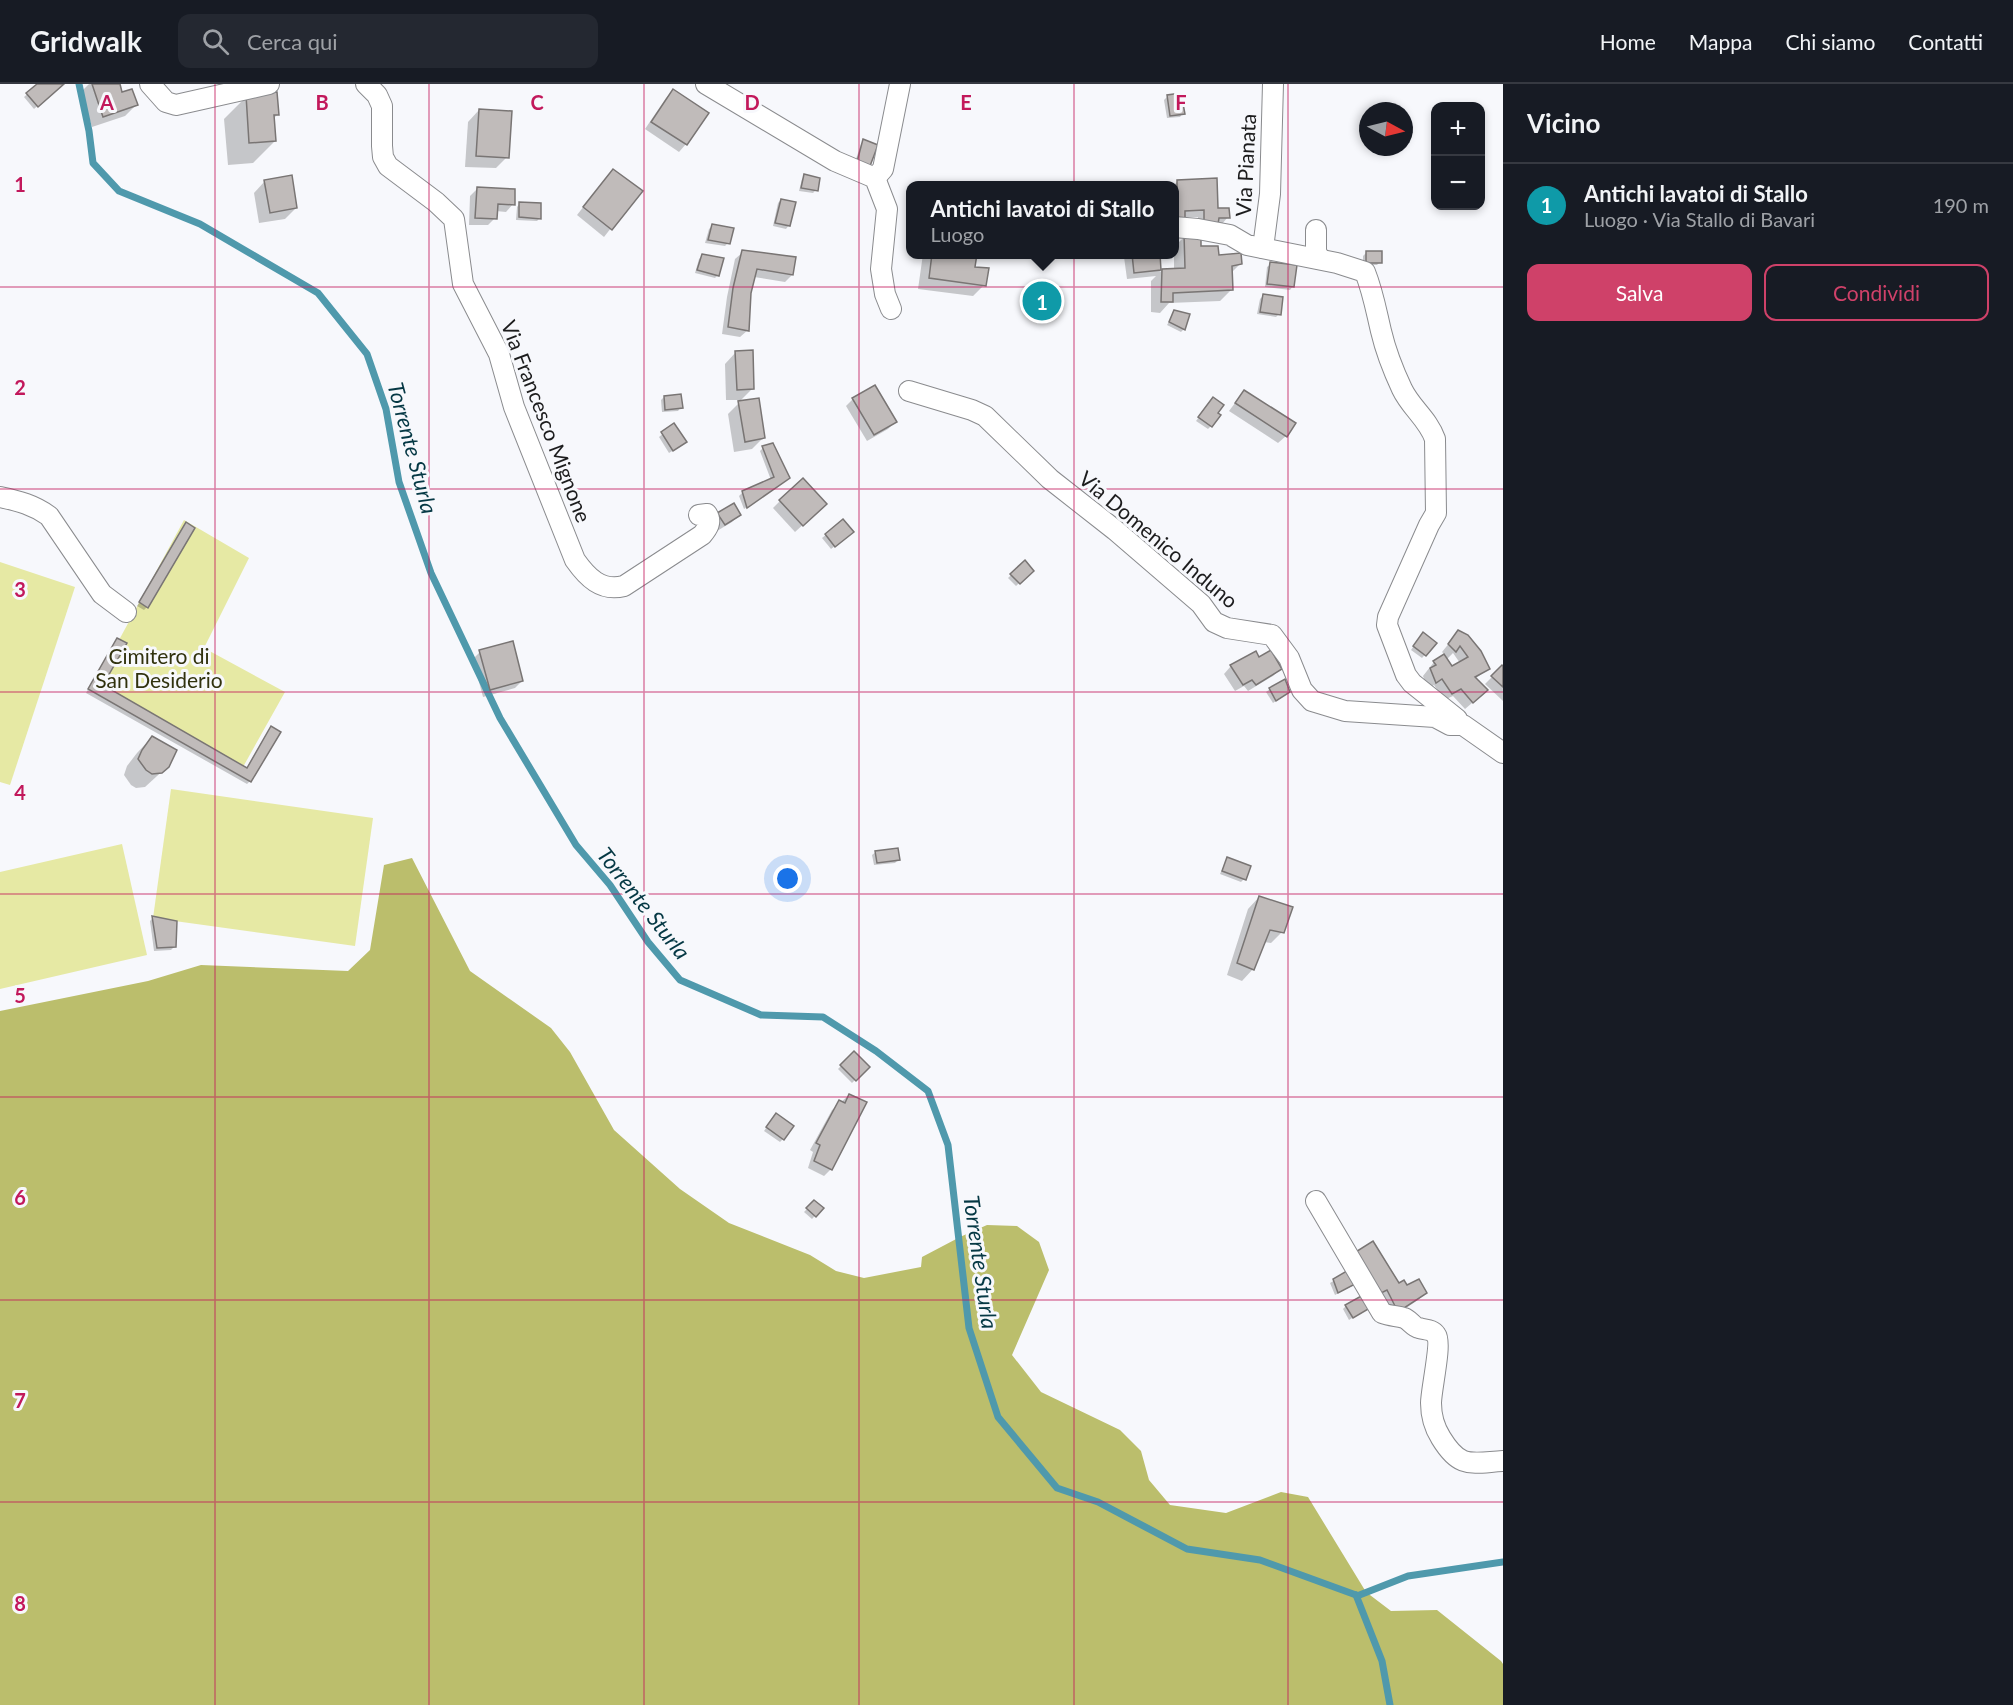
<!DOCTYPE html>
<html lang="it">
<meta charset="utf-8">
<style>
:root{--surface:#171b24;--page:#242831;--text:#f1f3f6;--muted:#9ea1a6;--line:#363941;--accent:#cf4169}
body{margin:0;font-family:Lato,sans-serif;background:var(--page);color:var(--text)}
.controls{position:absolute;right:18px;top:18px;display:grid;overflow:hidden;border-radius:12px;box-shadow:0 3px 9px #0003}
.controls button{width:54px;height:54px;display:grid;place-items:center;padding:0;border:0;border-bottom:2px solid var(--line);background:var(--surface);color:var(--text);font:30px sans-serif}
.compass{position:absolute;left:1359px;top:18px;width:54px;height:54px;border-radius:50%;background:var(--surface);box-shadow:0 3px 9px #0003;rotate:97deg}
.you{position:absolute;left:788px;top:795px;width:21px;height:21px;margin:-15px;border:4px solid #fff;border-radius:50%;background:#1a73e8;box-shadow:0 0 0 9px #1a73e833}
.badge{display:grid;place-items:center;width:39px;height:39px;border-radius:50%;background:var(--accent);color:#fff;font-size:20px;font-weight:700}
.pin{position:absolute;translate:-50% -50%;border:3px solid #fff;box-shadow:0 2px 6px #0006}
.popup{position:absolute;left:906px;top:97px;width:273px;height:78px;box-sizing:border-box;display:grid;place-content:center;border-radius:12px;background:var(--surface);filter:drop-shadow(0 2px 4px #0005);font-size:20px;white-space:nowrap;color:var(--muted)}
.popup b{font-size:22px;color:var(--text)}
.popup::after{content:'';position:absolute;left:50%;top:100%;margin-left:-12px;border:12px solid transparent;border-top-color:var(--surface)}
.list{margin:0;padding:0;list-style:none}
h2{display:flex;justify-content:space-between;align-items:center;height:78px;margin:0;padding:0 24px;font-size:26px}
h2 small{font-size:20px;font-weight:400;color:var(--muted)}
.list li{display:grid;grid-template-columns:39px 1fr auto;gap:18px;align-items:center;box-sizing:border-box;height:84px;padding:0 24px;border-top:2px solid var(--line)}
.list b{display:block;font-size:22px;white-space:nowrap}
.list p{margin:0;font-size:20px;white-space:nowrap;color:var(--muted)}
.list em{font-size:20px;font-style:normal;color:var(--muted)}
.actions{display:flex;gap:12px;padding:18px 24px}
.actions a{flex:1;padding:14px 0;border:2px solid var(--accent);border-radius:12px;text-align:center;font-size:21px;color:var(--accent)}
.actions .main{background:var(--accent);color:#fff}
.icon{flex:none;width:33px;height:33px;fill:none;stroke:currentColor;stroke-width:2;stroke-linecap:round;stroke-linejoin:round}
.map{position:relative;flex:none;width:1503px;height:1621px;overflow:hidden}
header{display:flex;align-items:center;gap:36px;box-sizing:border-box;height:84px;padding:0 30px;background:var(--surface);border-bottom:2px solid var(--line)}
header strong{font-size:28px}
nav{display:flex;gap:33px;margin-inline-start:auto;font-size:21px}
.search{width:420px;height:54px;background:var(--page);display:flex;align-items:center;gap:15px;box-sizing:border-box;padding:0 21px;border-radius:12px;color:var(--muted);font-size:22px}
main{display:flex}
aside{flex:1;background:var(--surface)}
.map>svg:first-child{display:block}
</style>
<header>
<strong>Gridwalk</strong>
<div class="search"><svg class="icon" aria-label="search" viewBox="0 0 24 24"><circle cx="10" cy="10" r="6"/><path d="M15 15l6 6"/></svg>Cerca qui</div>
<nav><a>Home</a><a>Mappa</a><a>Chi siamo</a><a>Contatti</a></nav>
</header>
<main>
<div class="map">
<svg width="1503" height="1621" viewBox="0 0 1503 1621">
<rect width="100%" height="100%" fill="#f7f8fc"/>
<g fill="#e6e9a4">
<polygon points="184,436 249,474 204,564 285,608 243,683 93,604"/>
<polygon points="0,478 75,503 10,701 0,698"/>
<polygon points="171,705 373,734 355,862 153,834"/>
<polygon points="122,760 147,871 0,905 0,788"/>
</g>
<polygon fill="#bbbe6c" points="412,774 470,887 551,944 570,968 614,1046 680,1105 729,1139 810,1171 836,1187 864,1194 921,1183 922,1173 960,1153 987,1141 1017,1142 1039,1158 1049,1186 1012,1271 1041,1308 1120,1346 1141,1367 1149,1396 1170,1421 1226,1429 1281,1408 1308,1413 1366,1508 1391,1527 1437,1526 1501,1577 1503,1580 1503,1621 0,1621 0,927 148,897 201,881 348,887 370,866 384,781"/>
<g fill="#0003" fill-rule="evenodd">
<polygon points="39,0 62,0 34,25 24,13"/>
<polygon points="89,0 118,0 121,10 136,21 125,32 92,43 81,8"/>
<polygon points="673,7 707,29 686,60 679,68 645,45 666,14"/>
<polygon points="247,12 277,31 273,35 275,57 253,79 228,81 224,35"/>
<polygon points="1168,12 1183,29 1180,33 1167,34 1164,16"/>
<polygon points="479,26 507,73 496,84 465,83 468,38"/>
<polygon points="864,57 876,62 854,81 861,60"/>
<polygon points="805,92 816,106 813,109 799,107 802,95"/>
<polygon points="606,94 640,107 604,153 577,131"/>
<polygon points="265,97 296,124 285,135 259,139 254,109"/>
<polygon points="1177,98 1216,126 1228,133 1221,141 1198,147 1198,133 1184,133 1174,148 1174,101"/>
<polygon points="477,105 513,120 506,128 496,127 495,134 488,141 469,141 470,112"/>
<polygon points="781,116 789,141 786,145 773,142 778,119"/>
<polygon points="520,119 540,134 537,137 516,136 517,123"/>
<polygon points="712,142 728,159 725,162 705,159 709,145"/>
<polygon points="1185,152 1199,163 1217,173 1240,180 1231,189 1232,205 1220,217 1169,219 1160,229 1151,228 1151,197 1156,192 1127,195 1124,173 1127,170 1158,170 1160,188 1162,186 1174,186 1174,163"/>
<polygon points="743,168 792,191 785,198 754,193 750,209 748,246 740,253 722,250 727,213 735,175"/>
<polygon points="1367,168 1380,178 1377,181 1363,181 1363,172"/>
<polygon points="923,170 975,170 973,184 984,201 973,212 918,205"/>
<polygon points="1034,170 1050,170 1044,176 1033,175"/>
<polygon points="703,171 718,191 715,194 695,189 699,175"/>
<polygon points="1271,180 1293,202 1290,206 1265,203 1267,183"/>
<polygon points="1045,208 1036,230 1033,233 1027,229"/>
<polygon points="1263,212 1279,230 1276,233 1257,230 1260,215"/>
<polygon points="1175,227 1184,245 1181,248 1167,241"/>
<polygon points="736,268 753,304 741,316 726,316 725,280"/>
<polygon points="1244,307 1286,352 1278,359 1229,327"/>
<polygon points="664,313 681,323 678,327 662,328 661,316"/>
<polygon points="853,315 895,338 888,345 867,357 846,322"/>
<polygon points="1210,318 1215,329 1211,342 1208,345 1196,337"/>
<polygon points="739,319 763,354 752,365 734,368 728,330"/>
<polygon points="674,341 682,361 669,369 659,353"/>
<polygon points="763,364 785,397 744,425 739,412 742,409 771,396 760,367"/>
<polygon points="780,417 818,427 795,448 773,424"/>
<polygon points="718,430 739,431 732,438 717,447 711,437"/>
<polygon points="843,437 849,451 831,465 822,454"/>
<polygon points="186,440 147,523 144,526 137,522"/>
<polygon points="1025,478 1032,487 1016,502 1008,494"/>
<path d="M 1459,547 L 1488,585 L 1475,595 L 1479,613 L 1465,625 L 1453,612 L 1444,616 L 1434,601 L 1428,605 L 1423,592 L 1434,578 L 1445,571 L 1442,568 ZM 1453,569 L 1460,579 L 1451,584 L 1446,576 Z"/>
<polygon points="1420,553 1435,559 1422,574 1411,566"/>
<polygon points="117,555 101,602 246,685 268,647 250,697 247,700 86,609"/>
<polygon points="480,568 522,597 515,604 483,613 473,575"/>
<polygon points="1231,582 1280,585 1273,592 1248,607 1244,602 1235,607 1224,590"/>
<polygon points="1502,583 1503,584 1503,617 1485,600"/>
<polygon points="1270,605 1289,608 1273,619 1266,608"/>
<polygon points="152,653 168,682 145,703 136,704 131,701 124,691 127,682 137,669"/>
<polygon points="876,768 898,776 895,779 874,781 872,771"/>
<polygon points="1227,775 1244,795 1241,798 1220,790"/>
<polygon points="1259,813 1282,848 1271,859 1264,858 1253,885 1242,897 1227,891 1248,825"/>
<polygon points="153,834 175,862 171,866 154,867 150,837"/>
<polygon points="854,969 868,983 852,999 838,985"/>
<polygon points="849,1011 831,1085 824,1092 808,1084 813,1068 810,1066 832,1026"/>
<polygon points="773,1034 783,1055 780,1058 764,1047"/>
<polygon points="814,1118 822,1124 812,1135 804,1128"/>
<polygon points="1352,1186 1398,1201 1425,1209 1418,1216 1391,1234 1354,1201 1335,1211 1330,1199"/>
<polygon points="1346,1222 1368,1224 1349,1236 1343,1225"/>
</g>
<g fill="none" stroke-linecap="round" stroke-linejoin="round">
<g stroke="#4f99ac" stroke-width="7">
<polyline points="79,0 89,47 93,79 119,107 200,140 318,209 367,270 386,325 399,398 431,489 500,634 576,761 610,801 648,858 680,896 761,931 823,933 876,967 928,1007 948,1061 969,1244 998,1333 1057,1404 1098,1418 1187,1465 1260,1476 1356,1511 1382,1577 1390,1621"/>
<polyline points="1356,1511 1357,1512 1408,1492 1503,1478"/>
</g>
</g>
<g fill="#c0bbba" stroke="#797574" stroke-width="1.5">
<polygon points="37,0 64,0 38,23 26,9"/>
<polygon points="92,0 120,0 122,8 132,5 138,21 103,33"/>
<polygon points="673,5 709,29 687,61 651,38"/>
<polygon points="277,8 279,31 274,31 276,57 249,59 246,11"/>
<polygon points="1181,9 1185,30 1170,32 1167,11"/>
<polygon points="479,25 512,27 509,74 476,72"/>
<polygon points="863,55 878,61 870,82 857,78"/>
<polygon points="613,85 643,107 612,146 583,123"/>
<polygon points="804,90 820,94 818,107 801,104"/>
<polygon points="292,91 297,124 270,129 264,96"/>
<polygon points="1217,94 1218,124 1229,124 1230,134 1219,134 1218,140 1204,141 1204,126 1185,127 1185,141 1174,141 1174,124 1177,124 1177,96"/>
<polygon points="477,103 515,105 515,121 498,120 497,135 475,134"/>
<polygon points="781,115 796,118 790,142 775,139"/>
<polygon points="519,118 541,119 541,135 519,133"/>
<polygon points="712,140 734,144 730,160 708,156"/>
<polygon points="1184,150 1201,150 1201,162 1218,162 1219,171 1241,169 1242,180 1232,182 1233,206 1173,209 1173,218 1161,218 1162,185 1185,184"/>
<polygon points="742,166 796,173 793,191 757,185 751,209 749,247 728,243 733,204"/>
<rect x="1366" y="167" width="16" height="12"/>
<polygon points="702,170 724,174 719,192 697,186"/>
<polygon points="932,170 977,170 975,183 989,184 986,202 929,194"/>
<polygon points="1132,170 1160,170 1161,186 1134,189"/>
<polygon points="1270,178 1297,181 1294,203 1267,200"/>
<polygon points="1048,203 1056,209 1037,231 1029,225"/>
<polygon points="1263,210 1283,213 1281,231 1260,228"/>
<polygon points="1174,226 1190,230 1185,246 1169,238"/>
<polygon points="753,266 754,305 737,306 735,267"/>
<polygon points="875,301 897,338 874,351 852,314"/>
<polygon points="1244,306 1296,339 1287,353 1235,319"/>
<polygon points="681,310 683,324 665,326 664,312"/>
<polygon points="1213,313 1224,321 1218,329 1221,331 1212,343 1198,333"/>
<polygon points="759,314 765,354 745,358 738,317"/>
<polygon points="674,339 687,358 673,367 661,348"/>
<polygon points="773,359 790,394 747,424 742,407 774,393 762,362"/>
<polygon points="803,394 827,420 803,442 779,416"/>
<polygon points="734,419 741,431 725,441 717,429"/>
<polygon points="843,435 854,448 835,463 825,450"/>
<polygon points="186,438 195,444 148,524 139,518"/>
<polygon points="1025,476 1034,487 1020,500 1010,490"/>
<polygon points="1458,546 1468,551 1481,567 1490,585 1475,593 1488,606 1473,619 1461,605 1452,610 1442,595 1436,599 1430,584 1436,581 1433,577 1444,570 1452,582 1468,573 1460,562 1456,568 1448,560"/>
<polygon points="1423,548 1437,559 1426,572 1413,562"/>
<polygon points="117,554 127,559 103,601 247,684 271,642 281,648 251,698 88,605"/>
<polygon points="513,557 523,597 490,606 479,566"/>
<polygon points="1271,566 1282,585 1256,601 1252,596 1243,601 1230,581 1256,567 1259,573"/>
<polygon points="1502,581 1503,582 1503,603 1491,592"/>
<polygon points="1285,595 1290,608 1276,617 1269,604"/>
<polygon points="152,652 177,666 169,683 162,689 152,690 146,686 138,675 142,666"/>
<polygon points="898,764 900,776 877,779 875,767"/>
<polygon points="1227,773 1251,782 1246,796 1222,787"/>
<polygon points="1259,812 1293,823 1284,849 1270,846 1254,886 1237,879"/>
<polygon points="152,832 177,837 176,863 157,864"/>
<polygon points="854,967 870,983 856,997 840,981"/>
<polygon points="849,1010 867,1018 832,1086 814,1077 820,1061 816,1059 839,1016 845,1019"/>
<polygon points="776,1029 794,1042 784,1056 766,1043"/>
<polygon points="814,1116 824,1124 816,1133 806,1124"/>
<polygon points="1373,1157 1399,1199 1404,1196 1407,1201 1419,1195 1427,1209 1398,1228 1387,1206 1377,1211 1354,1169"/>
<polygon points="1352,1184 1359,1198 1338,1209 1333,1195"/>
<polygon points="1363,1211 1370,1224 1353,1234 1345,1221"/>
</g>
<g fill="none" stroke-linecap="round" stroke-linejoin="round">
<g stroke="#8a8b8e" stroke-width="22">
<g id="street">
<polyline points="150,0 166,18 176,21 269,0"/>
<path d="M 366,0 L 377,11 L 382,22 L 382,62 L 383,73 L 388,82 L 436,118 L 454,135 L 463,200 L 499,270 L 514,323 L 575,476 C 587,493 601,508 624,502 L 702,451 C 708,444 712,438 707,430 L 699,431"/>
<polyline points="706,0 835,77 875,94 887,125 881,185 885,210 891,225"/>
<polyline points="875,94 883,85 900,0"/>
<path d="M 1174,143 L 1198,145 L 1230,151 L 1247,161 L 1337,179 L 1365,188 C 1373,208 1376,226 1381,247 C 1385,264 1394,288 1402,305 C 1411,324 1428,335 1435,355 L 1436,429 L 1429,441 L 1388,533 L 1387,541 L 1406,591 L 1412,599 L 1457,635"/>
<polyline points="1316,146 1316,168 1320,175"/>
<polyline points="1263,164 1270,110 1273,0"/>
<polyline points="909,307 972,326 985,332 1050,395 1115,446 1201,520 1214,538 1227,544 1272,551 1289,574 1302,606 1312,617 1345,627 1435,633 1450,641 1463,641 1503,669"/>
<path d="M 0,413 C 19,417 34,421 49,432 L 102,510 L 126,528"/>
<path d="M 1316,1117 L 1382,1229 C 1390,1232 1397,1232 1404,1234 C 1410,1236 1413,1243 1419,1244 C 1425,1246 1432,1245 1436,1251 C 1442,1259 1431,1306 1431,1319 C 1431,1332 1434,1343 1441,1354 C 1460,1385 1470,1379 1503,1377"/>
</g>
</g>
<use href="#street" stroke="#fff" stroke-width="20"/>
</g>
<path fill="none" stroke="#c2185b" stroke-width="1.5" stroke-opacity="0.55" d="M 215,0 L 215,1621M 429,0 L 429,1621M 644,0 L 644,1621M 859,0 L 859,1621M 1074,0 L 1074,1621M 1288,0 L 1288,1621M 0,203 L 1503,203M 0,405 L 1503,405M 0,608 L 1503,608M 0,810 L 1503,810M 0,1013 L 1503,1013M 0,1216 L 1503,1216M 0,1418 L 1503,1418"/>
<g text-anchor="middle" dominant-baseline="central" stroke-width="6" stroke-linejoin="round" paint-order="stroke">
<g font-size="21" fill="#1c1c1d" stroke="#f7f8fc">
<text transform="translate(1245 81) rotate(-87)">Via Pianata</text>
<text transform="translate(547 337) rotate(69)">Via Francesco Mignone</text>
<text transform="translate(1159 455) rotate(40)">Via Domenico Induno</text>
</g>
<g font-size="21" fill="#31320e" stroke="#f7f8fc">
<text x="159" y="571">Cimitero di<tspan x="159" dy="24">San Desiderio</tspan></text>
</g>
<g font-size="22" font-style="italic" fill="#053844" stroke="#f7f8fc">
<text transform="translate(413 364) rotate(75)">Torrente Sturla</text>
<text transform="translate(644 819) rotate(52)">Torrente Sturla</text>
<text transform="translate(981 1178) rotate(82)">Torrente Sturla</text>
</g>
</g>
<g font-size="20" text-anchor="middle" font-weight="bold" fill="#c2185b" stroke="#f7f8fc" stroke-width="6" stroke-linejoin="round" paint-order="stroke">
<text x="107" y="26">A</text>
<text x="322" y="26">B</text>
<text x="537" y="26">C</text>
<text x="752" y="26">D</text>
<text x="966" y="26">E</text>
<text x="1181" y="26">F</text>
<text x="20" y="108">1</text>
<text x="20" y="311">2</text>
<text x="20" y="513">3</text>
<text x="20" y="716">4</text>
<text x="20" y="919">5</text>
<text x="20" y="1121">6</text>
<text x="20" y="1324">7</text>
<text x="20" y="1527">8</text>
</g>
</svg>
<div class="controls">
<button>+</button>
<button>−</button>
</div>
<svg class="compass" viewBox="-18 -18 36 36"><path d="M0-13l5 13h-10z" fill="#e53935"/><path d="M0 13l5-13h-10z" fill="#9ea1a6"/></svg>
<div class="you"></div>
<div class="pin badge" style="left:1042px;top:217px;background:#0f9aa8">1</div>
<div class="popup"><b>Antichi lavatoi di Stallo</b>Luogo</div>
</div>
<aside>
<h2>Vicino<small></small></h2>
<ul class="list">
<li><span class="badge" style="background:#0f9aa8">1</span><div><b>Antichi lavatoi di Stallo</b><p>Luogo · Via Stallo di Bavari</p></div><em>190 m</em></li>
</ul>
<div class="actions"><a class="main">Salva</a><a>Condividi</a></div>
</aside>
</main>
